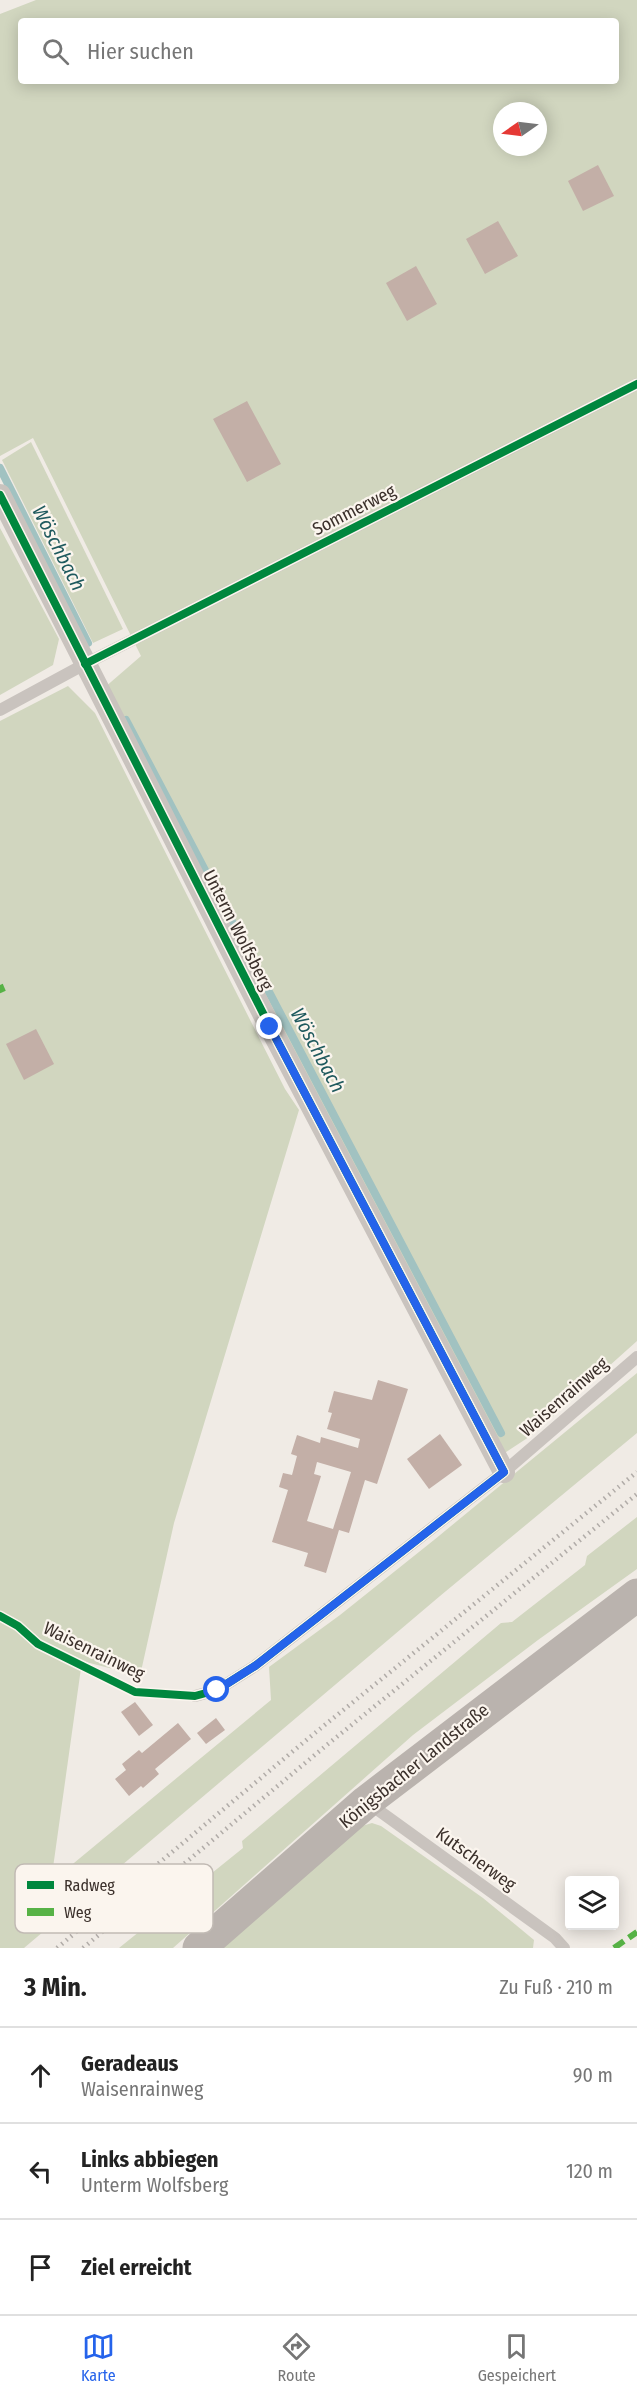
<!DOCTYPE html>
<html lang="de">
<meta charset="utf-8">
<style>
:root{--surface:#fff;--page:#f6f6f6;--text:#222;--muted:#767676;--line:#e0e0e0;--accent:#2563eb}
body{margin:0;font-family:"Fira Sans Condensed",sans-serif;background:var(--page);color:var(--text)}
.controls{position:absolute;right:18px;bottom:18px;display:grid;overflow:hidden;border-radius:6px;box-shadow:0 3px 15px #0003}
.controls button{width:54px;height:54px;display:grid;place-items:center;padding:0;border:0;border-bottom:2px solid var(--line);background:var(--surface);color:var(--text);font:30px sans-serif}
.compass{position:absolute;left:493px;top:102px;width:54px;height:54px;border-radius:50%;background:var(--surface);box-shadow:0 3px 15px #0003;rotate:256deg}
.stop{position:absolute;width:18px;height:18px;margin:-14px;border:4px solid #2563eb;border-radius:50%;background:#fff}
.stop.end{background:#2563eb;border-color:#fff;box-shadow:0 2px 6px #0008}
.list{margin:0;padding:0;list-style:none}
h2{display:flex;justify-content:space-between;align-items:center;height:78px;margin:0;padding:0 24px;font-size:26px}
h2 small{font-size:20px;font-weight:400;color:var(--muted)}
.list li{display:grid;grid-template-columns:39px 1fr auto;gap:18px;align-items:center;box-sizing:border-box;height:96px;padding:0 24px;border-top:2px solid var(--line)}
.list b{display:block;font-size:22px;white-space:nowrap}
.list p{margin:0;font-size:20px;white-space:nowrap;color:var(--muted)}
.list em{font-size:20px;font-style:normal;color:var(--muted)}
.icon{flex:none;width:33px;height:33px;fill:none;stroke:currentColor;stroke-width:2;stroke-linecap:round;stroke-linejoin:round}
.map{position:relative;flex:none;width:637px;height:1948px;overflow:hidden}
.search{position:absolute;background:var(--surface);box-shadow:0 3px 15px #0003;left:18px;right:18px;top:18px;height:66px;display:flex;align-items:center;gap:15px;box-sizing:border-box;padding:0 21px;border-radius:6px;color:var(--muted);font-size:22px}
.sheet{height:366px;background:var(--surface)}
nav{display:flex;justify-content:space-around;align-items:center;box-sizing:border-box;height:84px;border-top:2px solid var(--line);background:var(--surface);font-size:16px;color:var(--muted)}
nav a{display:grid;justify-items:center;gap:3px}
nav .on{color:var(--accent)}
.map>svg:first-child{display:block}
</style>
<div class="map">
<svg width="637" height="1948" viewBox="0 0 637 1948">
<rect width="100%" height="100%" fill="#f0ebe5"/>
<g fill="#d1d6bf" fill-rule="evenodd">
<path d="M 36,0 L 637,0 L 637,1341 L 532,1435 L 503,1454 L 104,688 L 141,656 L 33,438 L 0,456 L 0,14 ZM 21,21 L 616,21 L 616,81 L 21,81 ZM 502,111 L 538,111 L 538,147 L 502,147 Z"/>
<polygon points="31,442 123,629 93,643 2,460"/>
<polygon points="0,528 59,639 53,665 0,695"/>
<polygon points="68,686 95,713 285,1089 299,1110 174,1523 140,1676 82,1661 51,1882 271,1700 269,1667 340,1615 434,1540 637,1373 637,1433 440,1596 24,1948 0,1948 0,721"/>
<polygon points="637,1517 637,1569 538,1640 413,1735 173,1948 119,1948 243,1848 242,1841 501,1623 512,1622 585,1565 587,1556"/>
<polygon points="372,1823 381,1826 483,1898 534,1940 533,1948 222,1948 362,1826"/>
</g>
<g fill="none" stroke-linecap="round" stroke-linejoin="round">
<g stroke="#a1c2c1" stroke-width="8">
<polyline points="0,468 88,643"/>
<polyline points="126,720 501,1433"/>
</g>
</g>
<g fill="#c3afa7" fill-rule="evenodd">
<polygon points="598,165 614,196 583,211 568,181"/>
<polygon points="498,221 518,256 485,274 466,239"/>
<polygon points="416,266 437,304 407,321 386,283"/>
<polygon points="247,401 281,464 247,482 213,419"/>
<polygon points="36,1029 54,1064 24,1080 6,1044"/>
<path d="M 378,1380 L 408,1389 L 377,1484 L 365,1480 L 349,1533 L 339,1530 L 326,1573 L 304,1566 L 308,1553 L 272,1542 L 288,1490 L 279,1487 L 283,1473 L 292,1475 L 297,1456 L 291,1454 L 297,1435 L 320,1443 L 321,1437 L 358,1448 L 360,1439 L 327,1429 L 332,1413 L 328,1412 L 334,1391 L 372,1400 ZM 317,1462 L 351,1472 L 333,1529 L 307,1521 L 321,1476 L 314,1474 Z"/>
<polygon points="440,1434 462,1465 429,1489 407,1459"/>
<polygon points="135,1702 153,1725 139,1736 121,1712"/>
<polygon points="216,1718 225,1730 206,1744 197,1733"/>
<polygon points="178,1723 191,1739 155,1769 159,1774 143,1788 141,1786 129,1796 115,1779 126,1770 122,1764 139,1750 142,1753"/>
</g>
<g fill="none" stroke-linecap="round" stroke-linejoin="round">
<g stroke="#c9c3be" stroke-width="12">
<polyline points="0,710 85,664 637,384"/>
<polyline points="195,1696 217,1690 255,1666 504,1472 637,1357"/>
<polyline points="367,1802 555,1938 564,1948"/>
</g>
<polyline stroke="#c9c3be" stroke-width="22" points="0,495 270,1027 504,1472"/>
<polyline stroke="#bab3ae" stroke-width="33" points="199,1948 366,1802 637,1595"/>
<g stroke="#b1aca8" stroke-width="4.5" stroke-dasharray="1.5 4.5" stroke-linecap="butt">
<polyline points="57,1948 310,1737 637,1472"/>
<polyline points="83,1948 328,1744 637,1494"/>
</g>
<g stroke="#57b246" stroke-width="6" stroke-dasharray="12 6" stroke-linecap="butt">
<polyline points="0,985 3,992"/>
<polyline points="614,1948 637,1932"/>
</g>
<g stroke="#fbf5ee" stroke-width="11">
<g id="cycleway">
<polyline points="0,495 270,1027 504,1472 255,1666 217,1690 195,1696 135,1692 38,1644 18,1626 0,1616"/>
<polyline points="85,664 637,384"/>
</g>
</g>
<use href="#cycleway" stroke="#00873e" stroke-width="8"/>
</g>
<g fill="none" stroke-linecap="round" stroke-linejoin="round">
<polyline stroke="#2563eb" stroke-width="8" points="217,1690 255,1666 504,1472 270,1027"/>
</g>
<g text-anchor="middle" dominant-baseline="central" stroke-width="4.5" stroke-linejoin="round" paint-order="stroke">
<g font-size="18" fill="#3b302b" stroke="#fbf5ee">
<text transform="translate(354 510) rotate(-27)">Sommerweg</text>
<text transform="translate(238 930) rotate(63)">Unterm Wolfsberg</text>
<text transform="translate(564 1397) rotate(-41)">Waisenrainweg</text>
<text transform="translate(94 1651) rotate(26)">Waisenrainweg</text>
<text transform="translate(414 1766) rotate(-39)">Königsbacher Landstraße</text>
<text transform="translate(476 1859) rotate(36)">Kutscherweg</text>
</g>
<g font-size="20" font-style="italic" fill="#1f5a5e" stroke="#fbf5ee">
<text transform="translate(59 548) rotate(63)">Wöschbach</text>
<text transform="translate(318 1050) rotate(62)">Wöschbach</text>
</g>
</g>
<rect x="15" y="1864" width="198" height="69" rx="9" fill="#fbf5ee" stroke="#c1bab4" stroke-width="1.5"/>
<rect x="27" y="1881" width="27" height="8" fill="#00873e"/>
<rect x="27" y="1908" width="27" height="8" fill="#57b246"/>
<g font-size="16" fill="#3b302b">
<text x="64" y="1891">Radweg</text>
<text x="64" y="1918">Weg</text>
</g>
</svg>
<div class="controls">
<button><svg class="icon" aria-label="layers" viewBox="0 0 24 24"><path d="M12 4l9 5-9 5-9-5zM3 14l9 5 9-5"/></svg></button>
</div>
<svg class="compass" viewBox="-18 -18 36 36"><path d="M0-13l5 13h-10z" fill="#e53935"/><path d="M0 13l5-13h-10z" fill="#767676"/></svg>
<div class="stop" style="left:217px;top:1690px"></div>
<div class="stop end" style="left:270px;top:1027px"></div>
<div class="search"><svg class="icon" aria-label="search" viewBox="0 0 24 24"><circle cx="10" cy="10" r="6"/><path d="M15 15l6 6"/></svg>Hier suchen</div>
</div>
<section class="sheet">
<h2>3 Min.<small>Zu Fuß · 210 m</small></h2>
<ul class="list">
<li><svg class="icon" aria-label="ahead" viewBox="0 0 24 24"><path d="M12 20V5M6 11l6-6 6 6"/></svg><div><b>Geradeaus</b><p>Waisenrainweg</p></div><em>90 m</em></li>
<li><svg class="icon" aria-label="left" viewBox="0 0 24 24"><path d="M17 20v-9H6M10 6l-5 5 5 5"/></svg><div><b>Links abbiegen</b><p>Unterm Wolfsberg</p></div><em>120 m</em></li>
<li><svg class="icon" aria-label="arrive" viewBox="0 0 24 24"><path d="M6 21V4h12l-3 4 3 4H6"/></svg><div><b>Ziel erreicht</b></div></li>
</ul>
</section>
<nav>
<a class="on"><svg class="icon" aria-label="map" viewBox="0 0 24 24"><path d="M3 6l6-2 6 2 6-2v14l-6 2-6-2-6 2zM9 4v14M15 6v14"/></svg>Karte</a>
<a><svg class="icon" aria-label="directions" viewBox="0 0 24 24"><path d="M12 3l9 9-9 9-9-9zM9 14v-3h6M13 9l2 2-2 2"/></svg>Route</a>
<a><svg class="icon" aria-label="saved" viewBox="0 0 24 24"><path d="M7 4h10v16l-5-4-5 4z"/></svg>Gespeichert</a>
</nav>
